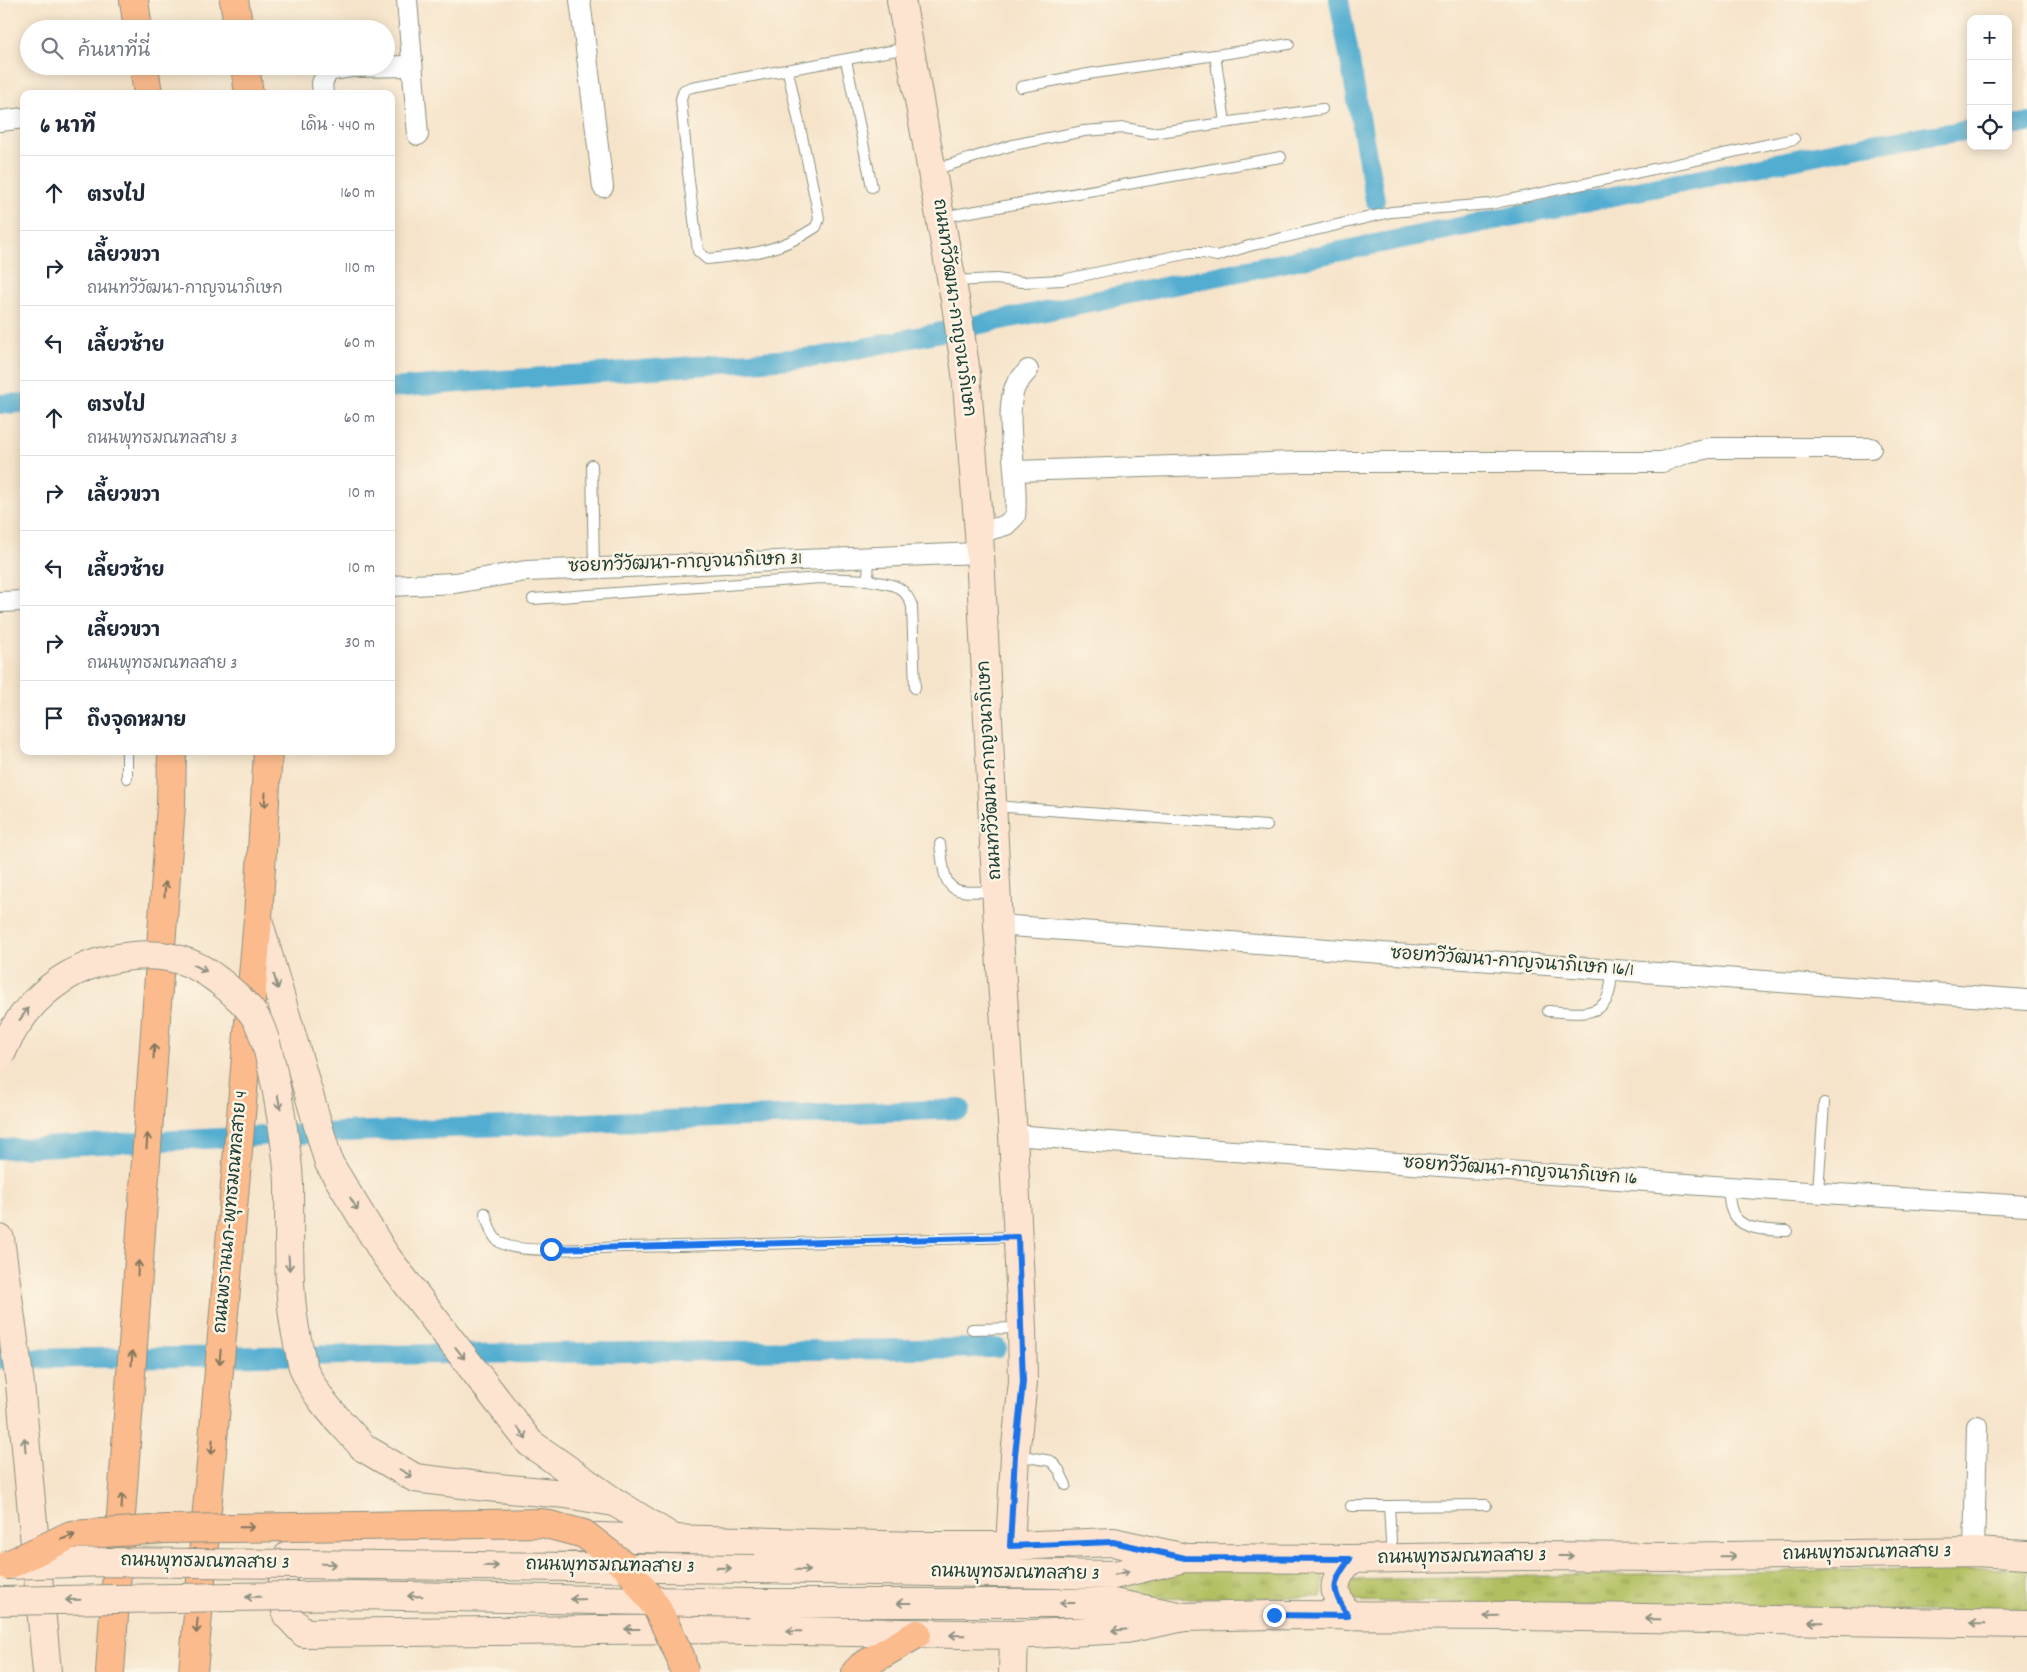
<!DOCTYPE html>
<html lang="th">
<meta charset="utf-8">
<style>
:root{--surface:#fff;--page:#f6f6f7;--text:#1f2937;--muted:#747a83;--line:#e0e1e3}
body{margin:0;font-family:Dekko,"Playpen Sans Thai",sans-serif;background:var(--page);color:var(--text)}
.controls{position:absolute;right:15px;top:15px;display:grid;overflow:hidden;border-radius:10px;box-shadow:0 2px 12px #0003}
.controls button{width:45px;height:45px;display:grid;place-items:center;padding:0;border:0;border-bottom:1px solid var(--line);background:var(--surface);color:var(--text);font:25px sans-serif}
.stop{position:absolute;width:15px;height:15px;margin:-11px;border:4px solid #1a73e8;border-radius:50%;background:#fff}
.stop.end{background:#1a73e8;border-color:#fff;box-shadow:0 1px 5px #0008}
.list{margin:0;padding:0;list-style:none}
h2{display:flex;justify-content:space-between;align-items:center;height:65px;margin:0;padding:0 20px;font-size:21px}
h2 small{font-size:16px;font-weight:400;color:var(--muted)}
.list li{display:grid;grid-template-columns:32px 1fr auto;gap:15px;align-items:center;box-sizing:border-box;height:75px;padding:0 20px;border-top:1px solid var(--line)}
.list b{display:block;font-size:19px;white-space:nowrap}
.list p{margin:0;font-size:16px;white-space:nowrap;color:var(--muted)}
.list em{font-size:16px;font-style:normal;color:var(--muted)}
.icon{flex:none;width:28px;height:28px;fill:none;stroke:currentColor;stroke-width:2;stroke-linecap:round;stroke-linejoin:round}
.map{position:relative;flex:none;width:2027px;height:1672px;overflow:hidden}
.search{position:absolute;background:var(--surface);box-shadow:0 2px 12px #0003;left:20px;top:20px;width:375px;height:55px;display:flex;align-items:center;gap:12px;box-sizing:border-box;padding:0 18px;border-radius:28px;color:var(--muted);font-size:19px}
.panel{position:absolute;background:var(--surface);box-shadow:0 2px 12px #0003;left:20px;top:90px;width:375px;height:665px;border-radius:10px}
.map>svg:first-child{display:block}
</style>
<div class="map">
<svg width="2027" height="1672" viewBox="0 0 2027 1672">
<defs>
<pattern id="grass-tufts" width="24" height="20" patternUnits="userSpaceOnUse" patternTransform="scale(1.25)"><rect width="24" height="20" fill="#b2bf61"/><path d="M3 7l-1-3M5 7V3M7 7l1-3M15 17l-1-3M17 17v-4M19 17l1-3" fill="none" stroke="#909c51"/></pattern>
</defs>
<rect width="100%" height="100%" fill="#fcf5e5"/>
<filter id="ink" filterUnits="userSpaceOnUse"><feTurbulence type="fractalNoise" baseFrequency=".02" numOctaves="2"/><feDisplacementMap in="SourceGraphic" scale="10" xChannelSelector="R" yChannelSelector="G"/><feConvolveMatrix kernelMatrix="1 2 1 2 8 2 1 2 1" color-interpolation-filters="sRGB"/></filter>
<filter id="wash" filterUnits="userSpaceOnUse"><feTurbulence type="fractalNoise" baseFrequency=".0096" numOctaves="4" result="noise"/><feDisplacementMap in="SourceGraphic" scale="20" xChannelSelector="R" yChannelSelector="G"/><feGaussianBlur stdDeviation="1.12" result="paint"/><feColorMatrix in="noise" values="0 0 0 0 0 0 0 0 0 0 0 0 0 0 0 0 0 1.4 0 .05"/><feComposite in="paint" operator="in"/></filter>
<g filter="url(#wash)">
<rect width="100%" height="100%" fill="#f6e4ca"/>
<g fill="url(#grass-tufts)" stroke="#687e4a">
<polygon points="2027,1568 2027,1614 1348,1601 1342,1587 1351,1580 1842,1570"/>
<polygon points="1171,1569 1324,1572 1322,1597 1133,1599 1096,1589"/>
</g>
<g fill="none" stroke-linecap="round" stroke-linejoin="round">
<g stroke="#53add0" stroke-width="20">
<polyline points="1339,0 1375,200"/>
<polyline points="2008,125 2027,123"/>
<polyline points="391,388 818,357 1865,145 1971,130"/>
<polyline points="0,404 24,403"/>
<polyline points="0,1149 343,1132 960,1109"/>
<polyline points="0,1359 997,1348"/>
</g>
</g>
</g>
<g filter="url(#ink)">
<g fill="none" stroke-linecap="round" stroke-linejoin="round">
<g stroke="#8a907f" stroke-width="12">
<g id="lane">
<polyline points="1215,55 1225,122"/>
<polyline points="846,60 872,187"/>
<path d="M 788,71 L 817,207 L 819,219 L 816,227 C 781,251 749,255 707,259 L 698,251 L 688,173 L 681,99 L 684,90 L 692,87 L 908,48"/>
<polyline points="1021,87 1088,74 1289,44"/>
<polyline points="933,170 1013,145 1084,131 1125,128 1152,133 1322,109"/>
<polyline points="942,217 1281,157"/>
<polyline points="953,281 996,279 1022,282 1062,280 1190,253 1203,253 1217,256 1249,246 1391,212 1490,204 1794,139"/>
<polyline points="592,465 594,567"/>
<path d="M 868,580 C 890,585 904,583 912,606 L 915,688"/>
<polyline points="533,599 821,578 868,580 869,557"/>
<polyline points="127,778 127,751"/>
<polyline points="994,806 1267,826"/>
<path d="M 940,844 C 946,892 946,894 996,891"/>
<path d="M 1548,1011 C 1566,1012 1594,1018 1605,1002 C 1611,994 1611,980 1612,971"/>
<path d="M 1728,1187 C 1729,1196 1729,1209 1735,1217 C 1746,1231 1771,1230 1787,1231"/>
<polyline points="1818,1192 1824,1103"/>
<path d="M 485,1213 C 489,1224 491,1239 503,1244 C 523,1254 597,1248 623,1247 C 754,1245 885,1240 1016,1237"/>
<polyline points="972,1329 1021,1328"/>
<polyline points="1016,1455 1051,1461 1059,1470 1066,1485"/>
<polyline points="1351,1506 1389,1506"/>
<polyline points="1392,1558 1389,1506 1486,1505"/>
</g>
</g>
<g stroke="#8a907f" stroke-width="22">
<g id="street">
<polyline points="407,0 418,135"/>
<polyline points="580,0 603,187"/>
<polyline points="323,94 322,83 328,71 352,67 412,66"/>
<polyline points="0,121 24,118"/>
<polyline points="1015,471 1299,462 1662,462 1689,452 1710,448 1871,448"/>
<path d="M 979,533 L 1006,525 L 1015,516 C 1020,482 1002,411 1016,385 C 1019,380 1024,375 1028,370"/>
<polyline points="391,586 455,583 526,571 979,553"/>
<polyline points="0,602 24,601"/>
<polyline points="998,925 2027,1000"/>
<polyline points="1013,1135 1728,1187 2027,1206"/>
<polyline points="1974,1552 1977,1426"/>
</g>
</g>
<g stroke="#8a907f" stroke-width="30">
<g id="secondary">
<polyline points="901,0 956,305 966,373 979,533 998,925 1013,1135 1022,1328 1023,1382 1015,1455 1010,1546"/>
<polyline points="258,920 329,1163 385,1255 530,1443 613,1501 674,1539"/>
<polyline points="0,1239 20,1384 47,1672"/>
<polyline points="364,1448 415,1478 487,1487 566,1494 608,1501"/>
<polyline points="754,1569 1114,1575 1185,1558 1350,1559 1522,1556 1667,1557 1974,1552 2027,1555"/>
<polyline points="749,1603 1113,1603 1184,1617 1274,1615 1519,1616 2027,1624"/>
<path d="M 1348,1616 C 1331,1590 1331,1583 1350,1559"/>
<polyline points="1184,1617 1126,1629 1014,1635 696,1629 304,1633 287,1615 283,1598 283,1575 287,1557 302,1543 599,1537 917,1546 1010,1546 1113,1542 1185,1558"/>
<polyline points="1013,1672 1014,1635"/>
</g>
</g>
<g stroke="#8a907f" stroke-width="30">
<g id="primary">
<polyline points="134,0 138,29"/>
<polyline points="234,0 239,29"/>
<polyline points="144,66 148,94"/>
<polyline points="245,66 249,94"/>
<polyline points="110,1672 171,805 172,751"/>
<polyline points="193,1672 258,918 268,751"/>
<polyline points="856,1672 862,1666 917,1634"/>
</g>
</g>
<use href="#lane" stroke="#fff" stroke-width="10"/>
<use href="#street" stroke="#fff" stroke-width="20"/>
<use href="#secondary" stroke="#fde4d1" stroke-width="28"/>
<use href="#primary" stroke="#fbbb8d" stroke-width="28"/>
<g stroke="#8a907f" stroke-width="30" stroke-linecap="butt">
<g id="secondary-bridge">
<path d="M 0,1056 C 20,1007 60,969 113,959 C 154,951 187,955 219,981 C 231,990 250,1007 257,1020 C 267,1038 273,1072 277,1092 C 282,1122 288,1154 289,1185 C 290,1238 286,1292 298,1344 C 300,1352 301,1360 303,1367 C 315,1399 342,1423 364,1448"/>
<polyline points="6,1565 107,1562 754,1569"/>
<polyline points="0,1601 354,1595 749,1603"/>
</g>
</g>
<g stroke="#8a907f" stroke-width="30" stroke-linecap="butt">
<polyline id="primary-bridge" points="8,1565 71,1535 166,1529 542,1523 584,1534 628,1568 657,1608 681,1658 684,1672"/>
</g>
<use href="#secondary-bridge" stroke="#fde4d1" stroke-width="28"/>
<use href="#primary-bridge" stroke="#fbbb8d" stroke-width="28"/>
</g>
<defs><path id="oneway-shaft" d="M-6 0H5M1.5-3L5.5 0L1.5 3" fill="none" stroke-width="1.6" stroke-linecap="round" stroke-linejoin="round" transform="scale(1.25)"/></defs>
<g stroke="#82765c">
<use href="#oneway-shaft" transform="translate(265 800) rotate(94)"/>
<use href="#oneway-shaft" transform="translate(165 889) rotate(-86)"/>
<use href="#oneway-shaft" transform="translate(154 1051) rotate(-86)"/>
<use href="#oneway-shaft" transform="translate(147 1141) rotate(-86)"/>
<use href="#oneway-shaft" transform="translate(138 1268) rotate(-86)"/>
<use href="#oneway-shaft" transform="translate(220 1357) rotate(95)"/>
<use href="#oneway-shaft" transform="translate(132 1358) rotate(-86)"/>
<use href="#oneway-shaft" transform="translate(212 1447) rotate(95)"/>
<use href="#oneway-shaft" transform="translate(122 1501) rotate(-86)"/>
<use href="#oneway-shaft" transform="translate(247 1527) rotate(-1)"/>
<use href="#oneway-shaft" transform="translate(68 1537) rotate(-19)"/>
<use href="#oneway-shaft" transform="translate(197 1626) rotate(95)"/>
</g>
<g stroke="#8e9082">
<use href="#oneway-shaft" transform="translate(200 968) rotate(27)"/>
<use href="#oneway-shaft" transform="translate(276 982) rotate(74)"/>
<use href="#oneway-shaft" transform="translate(24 1014) rotate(-54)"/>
<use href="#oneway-shaft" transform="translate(279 1102) rotate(80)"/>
<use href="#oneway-shaft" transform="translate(354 1204) rotate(59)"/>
<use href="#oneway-shaft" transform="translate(289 1263) rotate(87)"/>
<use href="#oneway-shaft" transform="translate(460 1353) rotate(52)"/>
<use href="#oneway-shaft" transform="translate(522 1433) rotate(53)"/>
<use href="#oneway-shaft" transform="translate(25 1445) rotate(-95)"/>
<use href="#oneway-shaft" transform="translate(406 1473) rotate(30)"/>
<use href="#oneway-shaft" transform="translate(1566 1556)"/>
<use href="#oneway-shaft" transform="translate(1728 1556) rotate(-1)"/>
<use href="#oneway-shaft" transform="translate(329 1564) rotate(1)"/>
<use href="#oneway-shaft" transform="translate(491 1566) rotate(1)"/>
<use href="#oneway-shaft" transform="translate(724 1568) rotate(1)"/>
<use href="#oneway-shaft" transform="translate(803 1570) rotate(1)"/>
<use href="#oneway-shaft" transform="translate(1122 1573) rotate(-14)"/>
<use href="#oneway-shaft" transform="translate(415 1596) rotate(-179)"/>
<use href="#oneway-shaft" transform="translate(253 1597) rotate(179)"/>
<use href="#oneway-shaft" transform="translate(578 1599) rotate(-179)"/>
<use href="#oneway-shaft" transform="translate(73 1600) rotate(179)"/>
<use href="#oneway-shaft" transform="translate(904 1603) rotate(180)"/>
<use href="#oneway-shaft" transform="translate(1067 1603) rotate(180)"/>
<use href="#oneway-shaft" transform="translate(1491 1616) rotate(179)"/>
<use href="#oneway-shaft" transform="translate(1653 1619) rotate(-179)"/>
<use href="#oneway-shaft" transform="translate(1816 1622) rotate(-179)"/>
<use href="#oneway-shaft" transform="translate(1978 1623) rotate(-179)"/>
<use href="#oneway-shaft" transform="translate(632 1629) rotate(180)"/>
<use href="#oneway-shaft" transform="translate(1119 1630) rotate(176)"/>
<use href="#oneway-shaft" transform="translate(794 1631) rotate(-179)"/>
<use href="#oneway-shaft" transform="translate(957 1635) rotate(-179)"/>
</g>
</g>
<g fill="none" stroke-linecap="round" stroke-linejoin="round" filter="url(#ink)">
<path stroke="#1a73e8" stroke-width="6" d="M 551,1249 L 1018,1237 L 1023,1382 L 1015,1455 L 1010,1546 L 1113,1542 L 1185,1558 L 1350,1559 C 1331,1583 1331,1590 1348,1616 L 1274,1615"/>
</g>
<g text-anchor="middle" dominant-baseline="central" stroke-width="5" stroke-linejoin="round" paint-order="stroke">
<g font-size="18" fill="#1f3d34" stroke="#fcf5e5">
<text transform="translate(953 308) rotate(82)">ถนนทวีวัฒนา-กาญจนาภิเษก</text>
<text transform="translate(685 564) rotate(-2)">ซอยทวีวัฒนา-กาญจนาภิเษก 31</text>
<text transform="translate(991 770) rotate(-93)">ถนนทวีวัฒนา-กาญจนาภิเษก</text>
<text transform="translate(1512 963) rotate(4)">ซอยทวีวัฒนา-กาญจนาภิเษก 16/1</text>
<text transform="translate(1520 1172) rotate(4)">ซอยทวีวัฒนา-กาญจนาภิเษก 16</text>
<text transform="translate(232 1212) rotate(-85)">ถนนพรานนก-พุทธมณฑลสาย 4</text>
<text transform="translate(1867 1554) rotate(-1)">ถนนพุทธมณฑลสาย 3</text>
<text transform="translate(1462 1558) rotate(-1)">ถนนพุทธมณฑลสาย 3</text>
<text transform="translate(205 1563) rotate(1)">ถนนพุทธมณฑลสาย 3</text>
<text transform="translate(610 1567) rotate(1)">ถนนพุทธมณฑลสาย 3</text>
<text transform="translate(1015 1574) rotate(1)">ถนนพุทธมณฑลสาย 3</text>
</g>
</g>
</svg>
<div class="controls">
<button>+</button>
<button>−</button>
<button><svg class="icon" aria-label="locate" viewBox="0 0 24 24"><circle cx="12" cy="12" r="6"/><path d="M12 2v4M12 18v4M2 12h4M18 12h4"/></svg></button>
</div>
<div class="stop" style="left:551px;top:1249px"></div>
<div class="stop end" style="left:1274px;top:1615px"></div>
<div class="search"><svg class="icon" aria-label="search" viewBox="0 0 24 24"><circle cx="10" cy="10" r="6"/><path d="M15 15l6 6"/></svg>ค้นหาที่นี่</div>
<section class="panel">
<h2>6 นาที<small>เดิน · 440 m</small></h2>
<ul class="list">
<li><svg class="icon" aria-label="ahead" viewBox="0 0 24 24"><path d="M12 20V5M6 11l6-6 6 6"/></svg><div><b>ตรงไป</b></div><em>160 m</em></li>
<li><svg class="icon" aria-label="right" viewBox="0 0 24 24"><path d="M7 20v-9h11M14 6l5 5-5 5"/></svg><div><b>เลี้ยวขวา</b><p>ถนนทวีวัฒนา-กาญจนาภิเษก</p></div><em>110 m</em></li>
<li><svg class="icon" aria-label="left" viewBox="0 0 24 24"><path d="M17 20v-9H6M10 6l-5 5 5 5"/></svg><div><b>เลี้ยวซ้าย</b></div><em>60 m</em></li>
<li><svg class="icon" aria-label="ahead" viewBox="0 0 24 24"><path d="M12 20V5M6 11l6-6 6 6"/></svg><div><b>ตรงไป</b><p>ถนนพุทธมณฑลสาย 3</p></div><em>60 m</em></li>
<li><svg class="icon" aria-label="right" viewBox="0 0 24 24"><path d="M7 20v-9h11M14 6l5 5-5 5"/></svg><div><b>เลี้ยวขวา</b></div><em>10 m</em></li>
<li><svg class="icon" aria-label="left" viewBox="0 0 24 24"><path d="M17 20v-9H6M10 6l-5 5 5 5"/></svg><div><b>เลี้ยวซ้าย</b></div><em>10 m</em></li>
<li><svg class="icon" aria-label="right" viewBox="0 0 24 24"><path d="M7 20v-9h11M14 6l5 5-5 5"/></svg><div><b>เลี้ยวขวา</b><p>ถนนพุทธมณฑลสาย 3</p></div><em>30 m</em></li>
<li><svg class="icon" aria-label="arrive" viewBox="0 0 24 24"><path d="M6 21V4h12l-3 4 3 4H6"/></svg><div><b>ถึงจุดหมาย</b></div></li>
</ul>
</section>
</div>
